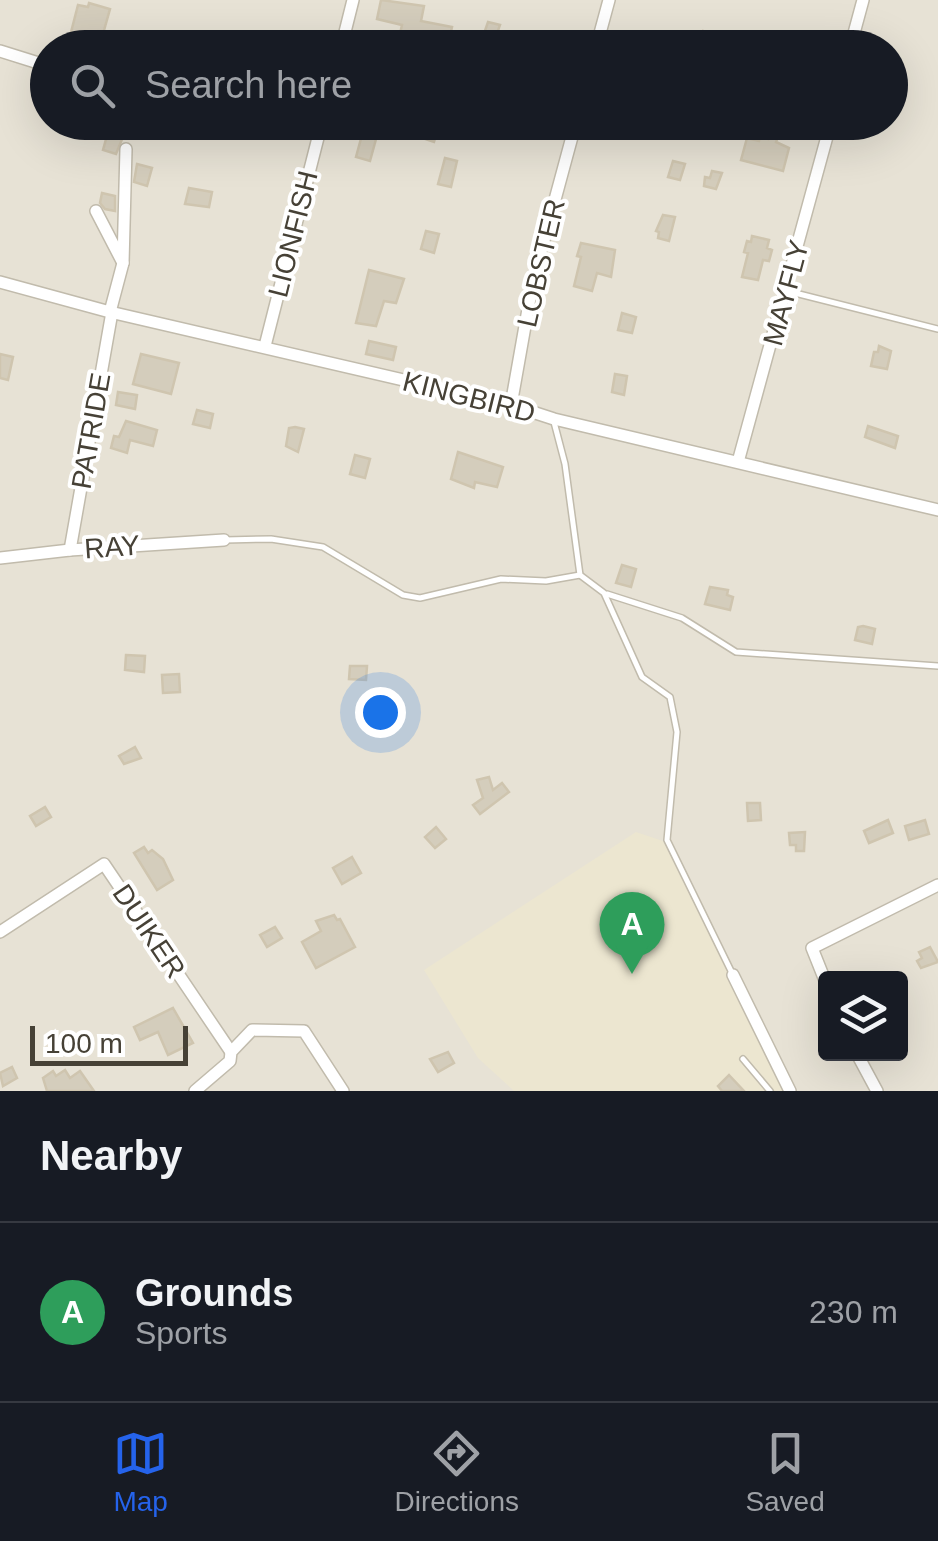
<!DOCTYPE html>
<style>
:root{--surface:#171b24;--page:#20242c;--text:#f1f3f6;--muted:#9ea1a6;--line:#363941;--accent:#2563eb}
body{margin:0;font-family:Helvetica,sans-serif;background:var(--page);color:var(--text)}
.controls{position:absolute;right:30px;bottom:30px;display:grid;overflow:hidden;border-radius:10px;box-shadow:0 10px 40px #0002}
.controls button{width:90px;height:90px;display:grid;place-items:center;padding:0;border:0;border-bottom:2px solid var(--line);background:var(--surface);color:var(--text);font:50px sans-serif}
.scale{position:absolute;left:30px;bottom:25px;width:158px;box-sizing:border-box;padding-left:10px;border:5px solid #464136;border-top:0;font-size:28px;line-height:35px;white-space:nowrap;color:#464136;-webkit-text-stroke:8px #fff;paint-order:stroke}
.you{position:absolute;left:380px;top:712px;width:35px;height:35px;margin:-25px;border:8px solid #fff;border-radius:50%;background:#1a73e8;box-shadow:0 0 0 15px #1a73e833}
.badge{display:grid;place-items:center;width:65px;height:65px;border-radius:50%;background:var(--accent);color:#fff;font-size:32px;font-weight:700}
.pin{position:absolute;translate:-50% -82px;filter:drop-shadow(0 2px 5px #0008)}
.pin::after{content:'';position:absolute;top:52px;width:35px;height:30px;background:inherit;clip-path:polygon(0 0,100% 0,50% 100%)}
.list{margin:0;padding:0;list-style:none}
h2{display:flex;justify-content:space-between;align-items:center;height:130px;margin:0;padding:0 40px;font-size:42px}
h2 small{font-size:32px;font-weight:400;color:var(--muted)}
.list li{display:grid;grid-template-columns:65px 1fr auto;gap:30px;align-items:center;box-sizing:border-box;height:180px;padding:0 40px;border-top:2px solid var(--line)}
.list b{display:block;font-size:38px;white-space:nowrap}
.list p{margin:0;font-size:32px;white-space:nowrap;color:var(--muted)}
.list em{font-size:32px;font-style:normal;color:var(--muted)}
.icon{flex:none;width:55px;height:55px;fill:none;stroke:currentColor;stroke-width:2;stroke-linecap:round;stroke-linejoin:round}
.map{position:relative;flex:none;width:938px;height:1091px;overflow:hidden}
.search{position:absolute;background:var(--surface);box-shadow:0 10px 40px #0002;left:30px;right:30px;top:30px;height:110px;display:flex;align-items:center;gap:25px;box-sizing:border-box;padding:0 35px;border-radius:55px;color:var(--muted);font-size:38px}
.sheet{height:310px;background:var(--surface)}
nav{display:flex;justify-content:space-around;align-items:center;box-sizing:border-box;height:140px;border-top:2px solid var(--line);background:var(--surface);font-size:28px;color:var(--muted)}
nav a{display:grid;justify-items:center;gap:5px}
nav .on{color:var(--accent)}
.map>svg:first-child{display:block}
</style>
<div class="map">
<svg width="938" height="1091" viewBox="0 0 938 1091">
<rect width="100%" height="100%" fill="#f3f0e6"/>
<path fill="#e7e2d5" fill-rule="evenodd" d="M 0,0 L 938,0 L 938,1091 L 0,1091 ZM 48,48 L 890,48 L 890,122 L 48,122 ZM 826,978 L 900,978 L 900,1054 L 826,1054 Z"/>
<polygon fill="#ece6d0" points="636,832 663,841 787,1091 514,1091 478,1058 424,970"/>
<g fill="#d4cdbc" stroke="#cfc5af" stroke-width="2.5">
<polygon points="381,0 424,6 421,21 452,27 449,40 425,35 423,45 399,38 402,25 377,19"/>
<polygon points="89,3 110,9 99,48 68,44 78,5 88,7"/>
<polygon points="488,22 500,25 495,39 492,48 479,48"/>
<polygon points="703,31 718,35 714,47 699,42"/>
<polygon points="217,35 237,39 236,48 214,48"/>
<polygon points="103,122 129,122 116,154 103,150 108,132 101,130"/>
<polygon points="426,122 439,125 434,142 422,138"/>
<polygon points="362,135 376,139 370,161 356,157"/>
<polygon points="769,135 778,137 776,142 789,148 783,171 741,160 747,138 759,141 760,137 768,139"/>
<polygon points="445,158 457,161 451,187 438,184"/>
<polygon points="673,161 685,164 680,180 668,177"/>
<polygon points="137,164 152,168 147,186 134,182"/>
<polygon points="712,171 722,173 716,189 704,186 705,177 710,178"/>
<polygon points="189,188 212,192 209,207 185,204"/>
<polygon points="102,193 115,196 115,211 105,209 100,203"/>
<polygon points="663,215 675,217 669,241 658,238 659,232 656,231"/>
<polygon points="426,231 439,234 434,253 421,249"/>
<polygon points="752,236 769,240 767,248 772,250 769,261 763,260 758,280 742,277 748,253 744,252 747,241 751,242"/>
<polygon points="581,243 615,250 611,277 597,273 592,291 574,286 581,257 577,256"/>
<polygon points="369,270 404,279 396,303 384,301 376,326 356,323"/>
<polygon points="622,313 636,317 632,333 618,330"/>
<polygon points="369,341 396,347 393,360 366,354"/>
<polygon points="879,346 891,351 887,369 871,366 874,352 878,352"/>
<polygon points="0,354 13,357 8,380 0,378"/>
<polygon points="141,354 179,363 171,394 133,384"/>
<polygon points="615,374 627,376 624,395 612,392"/>
<polygon points="118,392 137,395 135,409 116,405"/>
<polygon points="197,410 213,414 210,428 193,424"/>
<polygon points="126,421 157,430 153,446 130,440 127,453 111,448 114,436 119,437"/>
<polygon points="868,426 898,436 895,448 865,437"/>
<polygon points="295,427 304,429 298,452 286,446 289,428"/>
<polygon points="458,452 503,467 497,487 475,482 474,488 451,479"/>
<polygon points="355,455 370,459 365,478 350,474"/>
<polygon points="622,565 636,569 631,587 616,583"/>
<polygon points="710,587 728,590 727,595 733,597 730,610 705,604"/>
<polygon points="863,626 875,629 872,644 855,640 858,627"/>
<polygon points="126,655 145,656 144,672 125,670"/>
<polygon points="350,666 367,666 366,680 349,679"/>
<polygon points="179,674 180,692 163,693 162,675"/>
<polygon points="135,747 141,758 124,764 119,756"/>
<polygon points="489,777 493,790 502,783 509,792 480,814 473,805 483,798 477,780"/>
<polygon points="747,803 760,803 761,820 748,821"/>
<polygon points="45,807 51,817 36,826 30,816"/>
<polygon points="888,820 893,833 869,843 864,831"/>
<polygon points="925,820 929,834 909,840 905,826"/>
<polygon points="436,827 446,839 435,848 425,837"/>
<polygon points="805,832 804,851 796,851 796,845 790,845 789,833"/>
<polygon points="144,847 148,853 152,850 163,859 173,880 157,890 134,853"/>
<polygon points="352,857 361,873 342,884 333,868"/>
<polygon points="334,915 337,920 340,919 355,947 316,968 302,942 321,931 316,921"/>
<polygon points="275,927 282,938 267,947 260,935"/>
<polygon points="930,947 938,962 921,968 917,961 922,958 919,952"/>
<polygon points="173,1008 193,1043 168,1055 158,1032 140,1040 134,1027"/>
<polygon points="448,1052 454,1063 438,1072 430,1059"/>
<polygon points="12,1067 17,1078 3,1086 0,1073"/>
<polygon points="65,1070 70,1078 80,1071 94,1091 47,1091 43,1078 53,1071 56,1076"/>
<polygon points="729,1075 744,1091 722,1091 718,1086"/>
</g>
<g fill="none" stroke-linecap="round" stroke-linejoin="round">
<g stroke="#c1bbac" stroke-width="8">
<g id="service">
<polyline points="787,291 938,329"/>
<polyline points="554,422 565,464 580,575 604,593 642,677 670,697 677,732 667,840 732,973"/>
<polyline points="225,540 271,539 323,547 403,595 420,598 501,579 546,581 580,575"/>
<polyline points="607,594 682,618 736,652 938,666"/>
<polyline points="743,1059 770,1091"/>
</g>
</g>
<g stroke="#c1bbac" stroke-width="14">
<g id="minor">
<polyline points="341,48 353,0"/>
<polyline points="596,48 609,0"/>
<polyline points="850,48 863,0"/>
<polyline points="0,51 48,66"/>
<polyline points="270,122 319,135"/>
<polyline points="96,211 123,263"/>
<polyline points="0,282 110,312 511,405 554,419 938,510"/>
<polyline points="110,312 123,263 126,149"/>
<polyline points="265,346 322,122"/>
<polyline points="511,405 533,281 576,122"/>
<polyline points="738,462 831,122"/>
<polyline points="70,550 112,312"/>
<polyline points="0,558 70,550 224,540"/>
<polyline points="0,932 104,864 231,1052"/>
<polyline points="733,975 790,1091"/>
<polyline points="826,983 812,948 938,885"/>
<polyline points="857,1054 877,1091"/>
<polyline points="195,1091 230,1061 231,1052 252,1030 304,1031 343,1091"/>
</g>
</g>
<use href="#service" stroke="#fff" stroke-width="5"/>
<use href="#minor" stroke="#fff" stroke-width="11"/>
</g>
<g text-anchor="middle" dominant-baseline="central" stroke-width="8" stroke-linejoin="round" paint-order="stroke">
<g font-size="28" fill="#464136" stroke="#fff">
<text transform="translate(293 234) rotate(-76)">LIONFISH</text>
<text transform="translate(541 263) rotate(-77)">LOBSTER</text>
<text transform="translate(786 293) rotate(-75)">MAYFLY</text>
<text transform="translate(469 397) rotate(14)">KINGBIRD</text>
<text transform="translate(91 431) rotate(-80)">PATRIDE</text>
<text transform="translate(112 547) rotate(-4)">RAY</text>
<text transform="translate(149 931) rotate(56)">DUIKER</text>
</g>
</g>
</svg>
<div class="controls">
<button><svg class="icon" aria-label="layers" viewBox="0 0 24 24"><path d="M12 4l9 5-9 5-9-5zM3 14l9 5 9-5"/></svg></button>
</div>
<div class="scale">100 m</div>
<div class="you"></div>
<div class="pin badge" style="left:632px;top:974px;background:#2e9e5b">A</div>
<div class="search"><svg class="icon" aria-label="search" viewBox="0 0 24 24"><circle cx="10" cy="10" r="6"/><path d="M15 15l6 6"/></svg>Search here</div>
</div>
<section class="sheet">
<h2>Nearby<small></small></h2>
<ul class="list">
<li><span class="badge" style="background:#2e9e5b">A</span><div><b>Grounds</b><p>Sports</p></div><em>230 m</em></li>
</ul>
</section>
<nav>
<a class="on"><svg class="icon" aria-label="map" viewBox="0 0 24 24"><path d="M3 6l6-2 6 2 6-2v14l-6 2-6-2-6 2zM9 4v14M15 6v14"/></svg>Map</a>
<a><svg class="icon" aria-label="directions" viewBox="0 0 24 24"><path d="M12 3l9 9-9 9-9-9zM9 14v-3h6M13 9l2 2-2 2"/></svg>Directions</a>
<a><svg class="icon" aria-label="saved" viewBox="0 0 24 24"><path d="M7 4h10v16l-5-4-5 4z"/></svg>Saved</a>
</nav>
